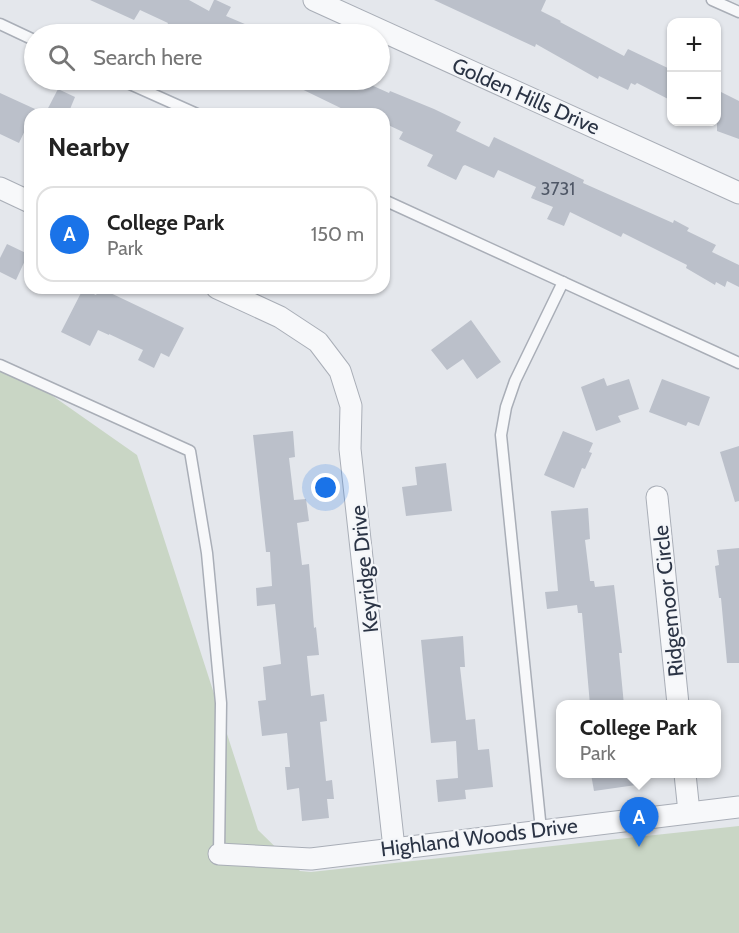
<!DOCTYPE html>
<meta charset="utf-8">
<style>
:root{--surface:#fff;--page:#f6f6f6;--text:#222;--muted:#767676;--line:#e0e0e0;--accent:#1a73e8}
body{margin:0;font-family:Cabin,sans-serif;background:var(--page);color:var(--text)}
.controls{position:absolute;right:18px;top:18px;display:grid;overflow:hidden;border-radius:12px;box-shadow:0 2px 4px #0004}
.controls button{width:54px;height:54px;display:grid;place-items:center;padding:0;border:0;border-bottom:2px solid var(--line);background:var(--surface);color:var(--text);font:30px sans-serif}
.you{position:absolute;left:326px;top:488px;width:21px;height:21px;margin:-15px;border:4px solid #fff;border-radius:50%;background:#1a73e8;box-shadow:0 0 0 9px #1a73e833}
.badge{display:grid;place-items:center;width:39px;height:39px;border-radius:50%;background:var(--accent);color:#fff;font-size:20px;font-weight:700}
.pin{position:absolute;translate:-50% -50px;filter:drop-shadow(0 2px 3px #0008)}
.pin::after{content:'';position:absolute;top:32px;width:21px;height:18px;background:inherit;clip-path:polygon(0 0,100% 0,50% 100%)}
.popup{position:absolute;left:556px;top:700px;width:165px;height:78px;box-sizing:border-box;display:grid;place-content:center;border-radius:12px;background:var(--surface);filter:drop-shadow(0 2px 4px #0005);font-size:20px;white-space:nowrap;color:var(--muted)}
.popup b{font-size:22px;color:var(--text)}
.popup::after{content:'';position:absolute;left:50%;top:100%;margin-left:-12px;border:12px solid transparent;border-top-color:var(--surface)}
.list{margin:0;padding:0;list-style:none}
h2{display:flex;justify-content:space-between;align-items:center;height:78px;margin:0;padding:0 24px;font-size:26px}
h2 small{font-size:20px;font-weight:400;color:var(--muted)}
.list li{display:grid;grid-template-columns:39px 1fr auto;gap:18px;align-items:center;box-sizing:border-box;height:96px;margin:0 12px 12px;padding:0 12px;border:2px solid var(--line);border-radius:18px}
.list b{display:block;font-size:22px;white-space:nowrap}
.list p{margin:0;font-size:20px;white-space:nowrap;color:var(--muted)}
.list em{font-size:20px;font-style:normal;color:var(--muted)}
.icon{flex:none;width:33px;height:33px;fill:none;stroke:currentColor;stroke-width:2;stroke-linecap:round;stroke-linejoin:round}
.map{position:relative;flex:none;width:739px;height:933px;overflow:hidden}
.search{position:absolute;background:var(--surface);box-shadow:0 2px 4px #0004;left:24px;top:24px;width:366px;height:66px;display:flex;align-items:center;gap:15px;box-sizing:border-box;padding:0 21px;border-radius:33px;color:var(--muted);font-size:22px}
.panel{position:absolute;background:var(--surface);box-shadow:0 2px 4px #0004;left:24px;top:108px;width:366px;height:186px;border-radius:18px}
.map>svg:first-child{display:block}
</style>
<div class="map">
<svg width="739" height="933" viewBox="0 0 739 933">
<rect width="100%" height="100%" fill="#e4e7ec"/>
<polygon fill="#c9d6c5" points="0,359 137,455 258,830 300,871 311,872 739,826 739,933 0,933"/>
<g fill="#bbc0ca">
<polygon points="90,0 189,0 209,11 214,0 216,0 231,7 226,16 268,34 178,34 165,29 168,23 140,10 134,20"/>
<polygon points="434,0 546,0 541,11 561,21 560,22 624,56 628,49 672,70 672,101 637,83 635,85 631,83 628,90 599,76 598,79 536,44 535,47"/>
<polygon points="283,80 360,80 389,93 390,91 434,109 461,122 456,131 489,147 494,137 584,180 583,183 673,223 674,220 689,228 687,231 716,245 712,252 739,265 739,287 727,281 725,287 716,282 715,285 686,268 687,265 623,233 621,237 570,212 564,226 547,219 553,207 531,198 536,187 498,170 494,178 465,165 463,166 456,180 427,166 433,155 399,139 403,132 384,123 384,114 353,114"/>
<polygon points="58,89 75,97 68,114 45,114"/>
<polygon points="717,90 739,101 739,139 717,131"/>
<polygon points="0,93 35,109 33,114 30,114 30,120 19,143 0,134"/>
<polygon points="7,244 28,254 16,280 0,272 0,258"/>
<polygon points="100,288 184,328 169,357 161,353 154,368 138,360 143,350 109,334 109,335 98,330 90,346 61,332 83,289 96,295"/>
<polygon points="471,320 501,362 477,379 463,359 447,370 431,350"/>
<polygon points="604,378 607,386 629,379 639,409 618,416 621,422 596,431 581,387"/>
<polygon points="662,379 710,397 699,426 688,422 686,426 649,412"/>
<polygon points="293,431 295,457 289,458 294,500 306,499 309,521 297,523 302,565 309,564 314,628 316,627 319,655 307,656 311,696 324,694 327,721 320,722 326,781 332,780 334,799 327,799 329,818 302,821 299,788 287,790 285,767 290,767 287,733 262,736 258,701 266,700 263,667 281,664 275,604 257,606 256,588 272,586 270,552 266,552 253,435"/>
<polygon points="563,431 593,443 589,452 592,453 585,469 582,468 574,488 544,475"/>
<polygon points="739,446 739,501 735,502 720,452"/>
<polygon points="446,463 452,511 406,516 402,487 417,485 415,467"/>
<polygon points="588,508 590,539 585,540 590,581 594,581 595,587 614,585 622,653 619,653 624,705 590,705 582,613 578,613 577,605 547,609 545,592 558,591 551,511"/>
<polygon points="739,548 739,663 727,663 721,598 719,598 715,566 719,565 717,550"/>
<polygon points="463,636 465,667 460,667 466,720 475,719 478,750 489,749 493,787 465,790 466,799 438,802 436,780 458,778 456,741 431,743 421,640"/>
<polygon points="591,774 643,774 643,784 594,791"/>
</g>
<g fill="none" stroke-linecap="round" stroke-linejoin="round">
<g stroke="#a9aeb7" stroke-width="13">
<g id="lane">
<polyline points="712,0 739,12"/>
<polyline points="0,24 34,40"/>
<polyline points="121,80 197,114"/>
<polyline points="384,200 739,363"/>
<polyline points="0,365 190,451 207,553 221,703 219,854"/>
<polyline points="541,830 501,435 506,407 515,381 563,282"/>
</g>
</g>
<g stroke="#a9aeb7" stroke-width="23">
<g id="street">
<polyline points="314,0 739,193"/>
<polyline points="0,188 30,202"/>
<polyline points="217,288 280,317 318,342 340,371 351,406 350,449 394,848"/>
<polyline points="657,497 678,704"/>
<polyline points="685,774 689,812"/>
<polyline points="219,854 311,859 739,807"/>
</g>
</g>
<use href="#lane" stroke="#f7f8fa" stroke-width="10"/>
<use href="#street" stroke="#f7f8fa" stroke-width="21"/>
</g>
<g text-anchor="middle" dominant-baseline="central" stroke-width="4.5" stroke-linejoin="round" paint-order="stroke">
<g font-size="18" fill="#4f5766">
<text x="558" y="189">3731</text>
</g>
<g font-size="21" fill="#2b3445" stroke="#f4f6f9">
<text transform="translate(526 96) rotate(24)">Golden Hills Drive</text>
<text transform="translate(364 569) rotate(-96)">Keyridge Drive</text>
<text transform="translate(668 601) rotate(-96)">Ridgemoor Circle</text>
<text transform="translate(479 837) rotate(-7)">Highland Woods Drive</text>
</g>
</g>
</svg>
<div class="controls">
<button>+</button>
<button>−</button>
</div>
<div class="you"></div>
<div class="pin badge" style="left:639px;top:847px">A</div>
<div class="popup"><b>College Park</b>Park</div>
<div class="search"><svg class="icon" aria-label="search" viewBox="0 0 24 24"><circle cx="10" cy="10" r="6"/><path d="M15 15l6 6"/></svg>Search here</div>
<section class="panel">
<h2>Nearby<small></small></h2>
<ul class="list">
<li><span class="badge">A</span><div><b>College Park</b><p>Park</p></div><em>150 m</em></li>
</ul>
</section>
</div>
